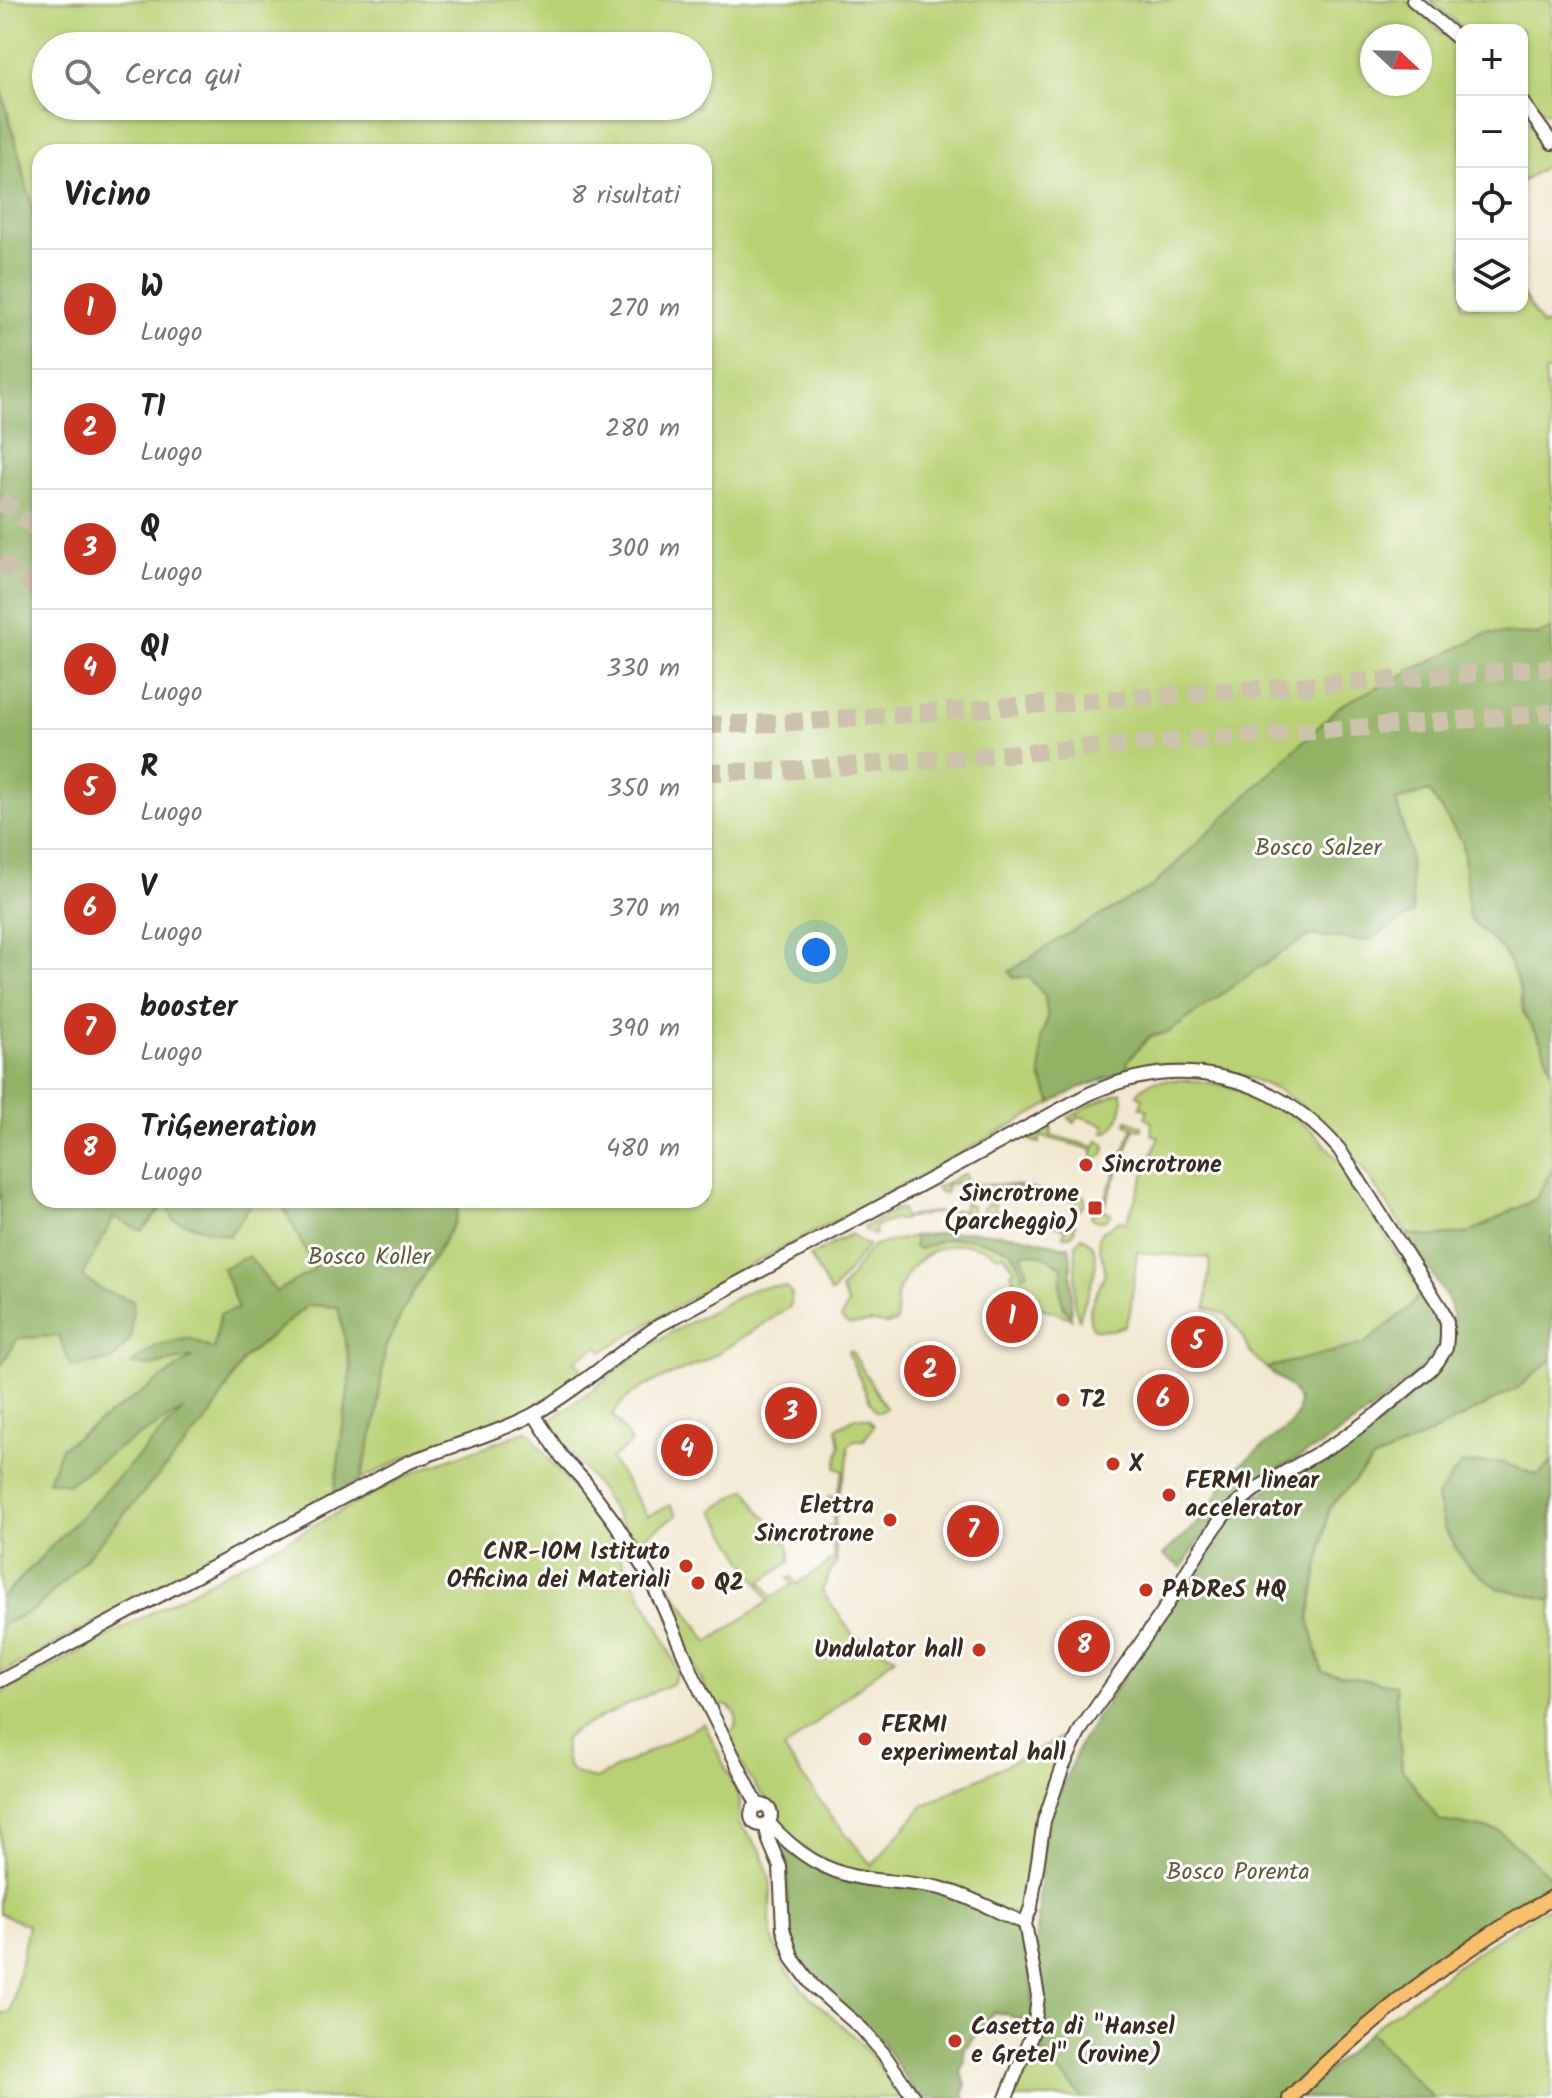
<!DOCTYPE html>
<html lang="it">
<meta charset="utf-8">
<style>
:root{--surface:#fff;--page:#f2f2f2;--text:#222;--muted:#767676;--line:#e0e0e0;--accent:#c8321e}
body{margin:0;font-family:Kalam,sans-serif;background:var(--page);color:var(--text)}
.controls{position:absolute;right:24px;top:24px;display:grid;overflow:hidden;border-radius:16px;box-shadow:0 2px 6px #0004}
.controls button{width:72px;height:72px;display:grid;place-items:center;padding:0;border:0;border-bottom:2px solid var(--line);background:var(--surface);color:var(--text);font:40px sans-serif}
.compass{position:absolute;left:1360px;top:24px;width:72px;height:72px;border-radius:50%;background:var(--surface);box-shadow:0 2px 6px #0004;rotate:112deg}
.you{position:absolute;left:816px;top:952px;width:28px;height:28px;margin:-20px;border:6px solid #fff;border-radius:50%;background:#1a73e8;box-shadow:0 0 0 12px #1a73e833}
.badge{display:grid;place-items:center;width:52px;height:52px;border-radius:50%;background:var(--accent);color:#fff;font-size:26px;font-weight:700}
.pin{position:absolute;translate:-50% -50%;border:4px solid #fff;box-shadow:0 2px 8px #0006}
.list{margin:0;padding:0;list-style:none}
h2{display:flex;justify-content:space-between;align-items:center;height:104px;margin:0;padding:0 32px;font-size:34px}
h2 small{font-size:26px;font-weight:400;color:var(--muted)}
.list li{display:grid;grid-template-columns:52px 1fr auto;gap:24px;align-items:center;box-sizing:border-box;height:120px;padding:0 32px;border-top:2px solid var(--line)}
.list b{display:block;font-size:30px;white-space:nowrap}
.list p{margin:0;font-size:26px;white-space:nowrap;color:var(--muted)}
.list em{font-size:26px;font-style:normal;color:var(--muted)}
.icon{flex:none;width:44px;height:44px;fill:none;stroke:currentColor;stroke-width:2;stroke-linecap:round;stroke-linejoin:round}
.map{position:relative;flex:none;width:1552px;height:2098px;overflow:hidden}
.search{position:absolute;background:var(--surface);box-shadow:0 2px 6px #0004;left:32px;top:32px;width:680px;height:88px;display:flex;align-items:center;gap:20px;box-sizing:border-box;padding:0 28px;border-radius:44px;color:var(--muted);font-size:30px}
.panel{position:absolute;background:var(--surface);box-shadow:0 2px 6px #0004;left:32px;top:144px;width:680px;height:1064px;border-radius:24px}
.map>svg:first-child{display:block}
</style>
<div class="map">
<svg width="1552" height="2098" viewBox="0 0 1552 2098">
<rect width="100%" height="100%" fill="#fff"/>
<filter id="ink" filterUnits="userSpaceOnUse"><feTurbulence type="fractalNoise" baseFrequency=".0125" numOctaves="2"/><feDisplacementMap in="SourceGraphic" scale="16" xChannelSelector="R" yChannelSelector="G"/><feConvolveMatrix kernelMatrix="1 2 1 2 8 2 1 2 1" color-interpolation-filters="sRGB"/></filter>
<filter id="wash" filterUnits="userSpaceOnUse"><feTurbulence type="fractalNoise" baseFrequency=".006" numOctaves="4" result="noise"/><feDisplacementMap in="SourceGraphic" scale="32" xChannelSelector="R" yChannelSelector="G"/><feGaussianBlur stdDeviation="1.8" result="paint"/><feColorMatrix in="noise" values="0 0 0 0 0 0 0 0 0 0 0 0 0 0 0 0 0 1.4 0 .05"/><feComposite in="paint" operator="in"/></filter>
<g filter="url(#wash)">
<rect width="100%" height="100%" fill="#f2e8d0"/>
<g fill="#b9d175" stroke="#7a7e4a" stroke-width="2" fill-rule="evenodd">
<path d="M 0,0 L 1406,0 L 1462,50 L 1462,306 L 1522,306 L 1522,293 L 1542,326 L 1552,321 L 1552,369 L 1545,373 L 1552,442 L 1552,629 L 1538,635 L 1488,633 L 1341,705 L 1153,886 L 1059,939 L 1029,976 L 1045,996 L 1048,1019 L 1041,1036 L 1041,1077 L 1052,1103 L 883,1196 L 719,1281 L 602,1352 L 598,1346 L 575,1360 L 583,1371 L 557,1393 L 518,1415 L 477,1431 L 423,1449 L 364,1478 L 361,1477 L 376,1421 L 385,1348 L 404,1308 L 455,1221 L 460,1200 L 704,1200 L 704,152 L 40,152 L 40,241 L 21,161 L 0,85 ZM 1372,36 L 1420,36 L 1420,84 L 1372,84 ZM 46,46 L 698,46 L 698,106 L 46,106 Z"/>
<polygon points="1429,0 1552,0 1552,111 1545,113 1522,87 1522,30 1464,30"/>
<polygon points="1522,111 1529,119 1552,161 1522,182"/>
<path d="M 1429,791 L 1463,842 L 1469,918 L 1503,950 L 1518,981 L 1524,1015 L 1541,1042 L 1552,1071 L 1552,1169 L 1537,1198 L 1469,1233 L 1429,1237 L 1407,1234 C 1383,1199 1361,1161 1330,1130 C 1275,1074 1203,1056 1127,1071 L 1128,1060 L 1149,1037 L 1169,1032 L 1261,966 L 1310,935 L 1368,941 L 1409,849 L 1396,801 Z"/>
<path d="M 1172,1080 C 1229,1079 1292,1103 1329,1149 C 1343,1166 1354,1186 1366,1205 C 1384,1234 1403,1263 1421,1293 L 1408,1309 L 1364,1344 L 1266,1368 L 1250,1353 L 1242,1335 L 1227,1315 L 1206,1307 L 1210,1258 L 1137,1252 L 1130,1313 L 1124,1326 L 1112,1330 L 1094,1329 C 1081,1310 1099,1294 1104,1275 C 1108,1262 1096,1249 1099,1237 C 1101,1230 1113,1226 1119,1220 L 1126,1223 L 1159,1137 L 1151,1134 L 1152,1123 L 1145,1117 L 1148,1110 L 1140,1107 L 1143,1098 L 1137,1095 C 1145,1080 1156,1081 1172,1080 Z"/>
<path d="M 1121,1092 C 1127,1103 1118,1125 1108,1132 L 1103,1132 L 1105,1125 L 1079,1116 L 1075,1123 L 1068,1118 L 1094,1103 Z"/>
<path d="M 1127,1120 L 1142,1126 L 1142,1130 L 1135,1128 L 1103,1210 L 1111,1214 C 1107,1221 1098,1224 1091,1217 L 1092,1211 L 1097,1212 L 1100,1205 L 1102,1206 L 1133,1127 L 1126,1124 Z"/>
<path d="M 1050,1127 L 1052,1128 L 1051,1135 L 1095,1147 L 1098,1140 L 1103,1142 L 1105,1146 C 1105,1154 1100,1160 1092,1158 L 1094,1150 L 1041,1136 L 1039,1143 L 1032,1141 L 1029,1138 Z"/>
<path d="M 963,1174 L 966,1174 L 966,1183 L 1020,1186 L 1076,1200 L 1079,1193 L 1085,1197 C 1085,1205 1082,1212 1073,1210 L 1076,1202 C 1037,1186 995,1185 954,1183 L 954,1185 L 946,1185 L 946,1193 L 939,1192 L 936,1188 Z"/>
<polygon points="254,1200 280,1200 315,1269 276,1292 223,1268 239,1309 216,1333 214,1351 150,1366 196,1356 61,1448 48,1481 68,1484 117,1449 186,1407 0,1600 0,1367 18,1338 59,1336 133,1301 102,1290 81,1276 114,1217 165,1203 229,1236"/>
<polygon points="964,1203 972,1206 972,1214 968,1219 965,1220 964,1211 926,1214 900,1220 896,1219 874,1227 876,1234 873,1235 865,1230 864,1227 897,1209 902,1209 904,1218 926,1213 964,1210"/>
<path d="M 987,1204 L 995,1204 L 995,1211 L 1030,1217 L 1066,1228 L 1070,1220 L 1075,1224 L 1074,1232 L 1070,1236 L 1063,1236 L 1066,1229 C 1044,1220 1019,1214 995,1214 L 994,1221 C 982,1222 979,1211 987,1204 Z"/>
<polygon points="851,1234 862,1243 868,1245 832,1293 830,1293 810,1256"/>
<path d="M 914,1236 L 914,1247 L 930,1246 L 941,1240 L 969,1238 L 1011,1250 L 1020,1264 L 1021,1254 C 1038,1249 1050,1259 1063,1267 L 1063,1307 L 1071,1318 L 1013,1298 L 1015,1282 L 1011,1273 L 1015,1270 L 1004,1254 L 998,1256 C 969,1235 928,1244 908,1273 C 904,1280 898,1289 897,1297 C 895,1305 898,1314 896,1322 L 886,1325 L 874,1322 L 849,1325 L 841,1319 L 848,1304 L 841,1290 L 872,1246 Z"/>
<path d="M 1082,1237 C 1113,1252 1083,1298 1079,1320 L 1074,1304 L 1076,1244 Z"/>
<path d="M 771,1286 L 787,1287 L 792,1294 L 790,1307 C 761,1325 733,1345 704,1361 C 673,1377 630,1383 613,1415 L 632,1443 L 611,1459 L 648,1516 L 670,1505 L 677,1515 L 635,1543 L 597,1486 L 547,1422 L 595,1388 L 627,1362 L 670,1333 L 753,1289 Z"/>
<polygon points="308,1305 338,1307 351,1368 334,1494 0,1674 0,1628 3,1624 34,1610 210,1417 244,1358"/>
<polygon points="851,1350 886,1408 880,1412 877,1412 869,1400 848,1352"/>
<polygon points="1552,1359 1552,1462 1538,1475 1499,1462 1498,1588 1552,1600 1552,1878 1499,1831 1440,1821 1402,1769 1395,1685 1322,1672 1309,1619 1329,1508 1373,1460 1430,1434 1519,1387"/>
<path d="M 857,1417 L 869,1419 L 874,1426 L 864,1440 L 855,1440 L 848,1446 C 850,1465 842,1479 838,1497 C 833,1518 835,1541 837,1562 L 830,1572 L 822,1591 L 853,1635 L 895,1657 L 784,1750 L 829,1813 L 872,1866 L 924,1805 L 1073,1732 L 1051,1780 L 1037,1830 L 1025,1912 L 1020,1915 L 822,1863 L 777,1826 L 776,1806 C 750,1789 741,1761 728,1734 C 741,1727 739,1711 725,1705 L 714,1707 L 643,1558 L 642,1553 L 646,1550 L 708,1642 L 769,1601 L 713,1510 L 747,1489 C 751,1496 755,1506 761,1512 C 776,1527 792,1539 790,1562 L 760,1582 L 761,1584 L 763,1583 L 772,1597 L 792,1585 L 788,1578 L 792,1577 L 796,1584 L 827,1565 L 827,1562 L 834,1560 L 833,1541 L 825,1541 L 825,1527 L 833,1526 L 834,1510 L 826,1509 L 828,1496 L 836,1497 L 843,1471 L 836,1468 L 840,1445 L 837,1428 Z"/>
<path d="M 526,1431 L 531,1433 L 549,1460 L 603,1523 L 659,1628 L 678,1671 L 673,1683 L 575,1730 L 565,1739 C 563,1767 568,1774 596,1779 L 704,1723 L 740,1798 L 739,1823 L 762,1852 L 771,1884 L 770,1921 L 774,1943 L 784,1967 L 803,1990 L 859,2041 L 892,2082 L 901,2098 L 0,2098 L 0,2015 L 11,2012 L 28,1925 L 0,1914 L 0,1694 L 400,1479 C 441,1459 485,1449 526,1431 Z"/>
<path d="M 1552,1905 L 1552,2098 L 1433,2098 L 1369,2032 C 1428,1987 1487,1941 1552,1905 Z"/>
<polygon points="1033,2042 1083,2098 1011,2098"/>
</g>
<g fill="#92b366" stroke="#666e42" stroke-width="2">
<polygon points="0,85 21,161 40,241 40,1200 254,1200 229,1236 174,1220 165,1204 142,1231 114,1217 82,1276 102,1290 133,1301 131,1338 113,1360 71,1367 59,1336 18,1338 0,1367"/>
<polygon points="1552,629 1552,1071 1541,1042 1524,1015 1518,981 1503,950 1469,918 1463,843 1429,791 1396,801 1409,849 1413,913 1368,941 1310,935 1261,966 1169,1032 1149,1037 1128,1060 1127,1071 1079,1088 1052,1103 1041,1077 1041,1036 1048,1019 1045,996 1029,977 1015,978 1009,972 1059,939 1153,886 1341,705 1488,633 1537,635"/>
<polygon points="1552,1169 1552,1359 1519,1387 1430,1434 1373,1460 1329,1508 1309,1619 1322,1672 1395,1685 1402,1769 1440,1821 1499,1831 1552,1878 1552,1892 1524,1906 1415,1979 1376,2009 1280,2098 1083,2098 1033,2042 1038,2026 1043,2024 1045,2012 1041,2009 1036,1949 1042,1846 1060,1792 1080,1744 1219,1530 1250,1499 1342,1448 1364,1434 1430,1380 1449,1355 1455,1331 1450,1303 1407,1234 1429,1237 1469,1233 1537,1198"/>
<polygon points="280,1200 460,1200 455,1221 404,1308 385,1348 376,1421 361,1476 364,1478 334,1494 351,1368 338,1307 308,1305 244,1358 210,1417 69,1577 34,1610 3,1624 0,1628 0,1600 183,1410 117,1449 68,1484 48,1481 61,1448 193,1357 150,1366 131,1364 156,1346 189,1338 214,1350 220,1314 238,1309 223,1268 249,1256 276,1292 315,1269"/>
<path d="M 969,1231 L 1020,1236 L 1062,1246 L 1069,1246 L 1071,1258 L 1071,1318 C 1058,1300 1059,1288 1063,1267 C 1050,1259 1038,1249 1022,1254 L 1028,1273 L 1022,1276 L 1019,1264 L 1011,1250 C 989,1243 962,1232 939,1241 C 932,1244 927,1247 920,1249 L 914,1247 L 914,1236 Z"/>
<path d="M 1421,1293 C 1435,1313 1439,1324 1439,1348 C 1406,1387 1364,1417 1321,1445 C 1292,1463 1259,1477 1232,1499 C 1216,1512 1194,1549 1182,1568 L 1163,1555 L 1202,1519 L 1214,1501 L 1228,1474 L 1288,1427 L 1297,1414 L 1299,1402 L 1292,1389 L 1266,1368 L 1364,1344 L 1408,1309 Z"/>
<polygon points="1499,1462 1538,1475 1552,1462 1552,1600 1498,1588 1465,1563 1444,1528 1437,1497 1461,1464"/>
<path d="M 775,1835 L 801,1859 L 945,1893 L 1016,1925 C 1034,1942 1032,1995 1032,2019 L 1016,2019 L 1007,2014 L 993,2012 L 989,2018 L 990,2027 L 974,2036 L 964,2051 L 965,2061 L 960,2071 L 966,2084 L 963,2094 L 965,2098 L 919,2098 L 881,2041 L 823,1989 L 798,1956 L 788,1929 L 787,1883 L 783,1861 L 775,1843 Z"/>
<polygon points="1369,2032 1433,2098 1299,2098"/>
</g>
</g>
<g filter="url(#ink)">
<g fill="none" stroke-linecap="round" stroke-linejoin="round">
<g stroke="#cdc2ac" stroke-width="18" stroke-dasharray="18 9" stroke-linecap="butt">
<polyline points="0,500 40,531"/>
<polyline points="0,562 40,591"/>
<polyline points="704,725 780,723 1552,668"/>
<polyline points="704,772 781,771 1552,713"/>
</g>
<g stroke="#564639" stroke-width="16">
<g id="minor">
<polyline points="1413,0 1462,42"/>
<polyline points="1522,102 1552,143"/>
<polyline points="534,1414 561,1456 585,1482 616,1524 649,1577 663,1606 694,1677 758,1806"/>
<path d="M 0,1681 L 407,1463 C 449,1446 494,1435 534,1414 C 579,1389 617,1353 660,1325 L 1089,1094 C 1180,1052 1274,1074 1339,1149 L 1441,1308 L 1447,1322 L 1447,1337 L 1446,1348 L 1438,1361 L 1430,1370 L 1377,1414 L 1339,1441 L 1254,1490 L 1224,1515 L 1201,1548 L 1162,1613 L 1081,1729 L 1062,1769 L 1044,1821 L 1031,1907 L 1025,1923 L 1038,1996 L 1034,2029 L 1006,2098"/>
<circle cx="761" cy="1815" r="10"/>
<path d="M 768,1822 C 796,1853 825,1873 867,1879 C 891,1882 916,1883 940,1888 C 970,1896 996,1912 1025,1923"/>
<polyline points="765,1824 769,1841 780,1867 783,1929 793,1959 813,1986 862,2029 883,2053 914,2098"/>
</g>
</g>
<g stroke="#564639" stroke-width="18">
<path id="major" d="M 1290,2098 C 1369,2020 1455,1952 1552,1898"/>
</g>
<use href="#minor" stroke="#fff" stroke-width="12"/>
<use href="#major" stroke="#f8bf6c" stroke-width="14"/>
</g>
</g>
<g fill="#c8321e" stroke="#fff" stroke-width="3">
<circle cx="1086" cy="1165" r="8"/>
<rect x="1087" y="1200" width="16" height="16" rx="4"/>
<circle cx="1063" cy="1400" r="8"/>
<circle cx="1113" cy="1464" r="8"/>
<circle cx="1169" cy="1495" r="8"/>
<circle cx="890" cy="1520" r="8"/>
<circle cx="686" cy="1566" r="8"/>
<circle cx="698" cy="1583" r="8"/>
<circle cx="1146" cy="1590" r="8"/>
<circle cx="979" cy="1650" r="8"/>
<circle cx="865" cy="1739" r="8"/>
<circle cx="955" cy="2041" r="8"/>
</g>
<g text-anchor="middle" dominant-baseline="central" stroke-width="6" stroke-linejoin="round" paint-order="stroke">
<g font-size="24" fill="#615c38" stroke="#fff">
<text x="1318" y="848">Bosco Salzer</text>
<text x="369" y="1257">Bosco Koller</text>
<text x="1238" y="1872">Bosco Porenta</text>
</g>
<g font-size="24" font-weight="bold" fill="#3b2a1e" stroke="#fff" text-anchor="start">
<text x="1102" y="1165">Sincrotrone</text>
<text x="1079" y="1194" text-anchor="end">Sincrotrone<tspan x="1079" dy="28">(parcheggio)</tspan></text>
<text x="1079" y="1400">T2</text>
<text x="1129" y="1464">X</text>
<text x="1185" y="1481">FERMI linear<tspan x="1185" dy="28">accelerator</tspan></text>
<text x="874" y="1506" text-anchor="end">Elettra<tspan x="874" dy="28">Sincrotrone</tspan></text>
<text x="670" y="1552" text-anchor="end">CNR-IOM Istituto<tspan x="670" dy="28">Officina dei Materiali</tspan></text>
<text x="714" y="1583">Q2</text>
<text x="1162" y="1590">PADReS HQ</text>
<text x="963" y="1650" text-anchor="end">Undulator hall</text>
<text x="881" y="1725">FERMI<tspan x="881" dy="28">experimental hall</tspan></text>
<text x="971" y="2027">Casetta di "Hansel<tspan x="971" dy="28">e Gretel" (rovine)</tspan></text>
</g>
</g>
</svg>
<div class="controls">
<button>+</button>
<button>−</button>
<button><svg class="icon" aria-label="locate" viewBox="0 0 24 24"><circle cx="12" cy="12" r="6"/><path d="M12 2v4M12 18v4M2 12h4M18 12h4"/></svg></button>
<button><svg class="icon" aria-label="layers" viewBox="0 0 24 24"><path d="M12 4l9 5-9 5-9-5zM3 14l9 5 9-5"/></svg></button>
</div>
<svg class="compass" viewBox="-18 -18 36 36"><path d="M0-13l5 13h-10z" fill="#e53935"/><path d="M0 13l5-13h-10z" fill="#767676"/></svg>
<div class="you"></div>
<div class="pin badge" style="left:1012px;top:1317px">1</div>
<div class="pin badge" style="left:930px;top:1371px">2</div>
<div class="pin badge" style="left:791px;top:1413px">3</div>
<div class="pin badge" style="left:687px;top:1450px">4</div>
<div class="pin badge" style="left:1197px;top:1342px">5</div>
<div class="pin badge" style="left:1163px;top:1400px">6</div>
<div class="pin badge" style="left:973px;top:1531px">7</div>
<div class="pin badge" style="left:1084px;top:1646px">8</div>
<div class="search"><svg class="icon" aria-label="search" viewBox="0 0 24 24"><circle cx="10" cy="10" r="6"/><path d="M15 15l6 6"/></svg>Cerca qui</div>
<section class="panel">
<h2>Vicino<small>8 risultati</small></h2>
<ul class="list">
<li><span class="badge">1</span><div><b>W</b><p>Luogo</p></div><em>270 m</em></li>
<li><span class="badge">2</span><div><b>T1</b><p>Luogo</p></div><em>280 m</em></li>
<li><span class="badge">3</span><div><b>Q</b><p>Luogo</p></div><em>300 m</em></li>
<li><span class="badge">4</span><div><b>Q1</b><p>Luogo</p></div><em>330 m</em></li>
<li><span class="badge">5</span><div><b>R</b><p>Luogo</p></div><em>350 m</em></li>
<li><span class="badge">6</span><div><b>V</b><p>Luogo</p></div><em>370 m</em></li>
<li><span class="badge">7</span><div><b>booster</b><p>Luogo</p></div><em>390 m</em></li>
<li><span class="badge">8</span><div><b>TriGeneration</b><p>Luogo</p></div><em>480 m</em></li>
</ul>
</section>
</div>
